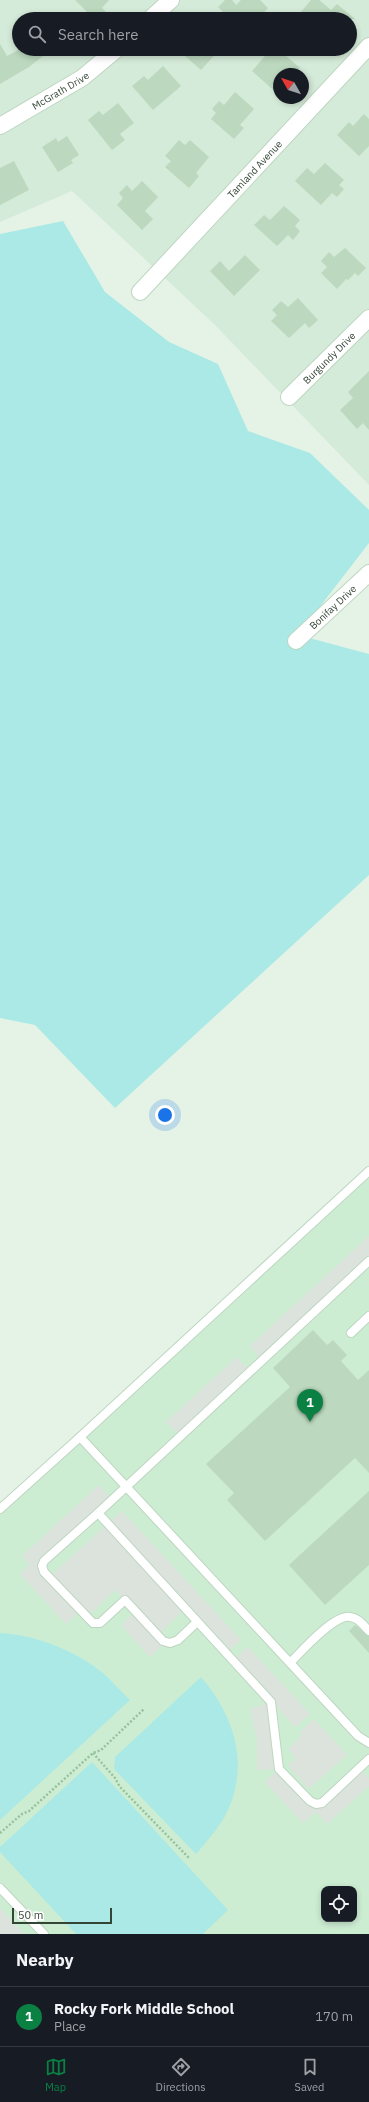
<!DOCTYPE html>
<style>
:root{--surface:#171b24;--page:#20242c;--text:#f1f3f6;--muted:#9ea1a6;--line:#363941;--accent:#0b8043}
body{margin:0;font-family:"IBM Plex Sans",sans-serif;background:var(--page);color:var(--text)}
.controls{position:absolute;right:12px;bottom:12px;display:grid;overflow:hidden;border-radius:8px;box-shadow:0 2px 6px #0003}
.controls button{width:36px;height:36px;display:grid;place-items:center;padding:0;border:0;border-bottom:1px solid var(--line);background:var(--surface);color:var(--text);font:20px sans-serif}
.compass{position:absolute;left:273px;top:68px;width:36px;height:36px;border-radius:50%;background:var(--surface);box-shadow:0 2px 6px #0003;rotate:309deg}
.scale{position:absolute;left:12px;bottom:10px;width:100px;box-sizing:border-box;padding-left:4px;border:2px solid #334535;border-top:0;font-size:11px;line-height:14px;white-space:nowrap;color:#334535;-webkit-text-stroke:3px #fff;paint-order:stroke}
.you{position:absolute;left:165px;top:1115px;width:14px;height:14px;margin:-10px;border:3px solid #fff;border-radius:50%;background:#1a73e8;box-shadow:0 0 0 6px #1a73e833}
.badge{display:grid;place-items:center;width:26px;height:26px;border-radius:50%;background:var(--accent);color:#fff;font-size:13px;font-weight:700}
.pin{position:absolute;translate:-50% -33px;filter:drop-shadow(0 1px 2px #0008)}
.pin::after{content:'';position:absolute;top:21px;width:14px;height:12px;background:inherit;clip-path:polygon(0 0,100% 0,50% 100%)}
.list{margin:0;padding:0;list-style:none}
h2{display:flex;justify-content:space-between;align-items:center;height:52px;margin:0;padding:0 16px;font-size:17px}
h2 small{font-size:13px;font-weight:400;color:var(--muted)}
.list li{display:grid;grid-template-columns:26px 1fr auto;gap:12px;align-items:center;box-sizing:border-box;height:60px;padding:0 16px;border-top:1px solid var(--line)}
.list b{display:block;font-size:15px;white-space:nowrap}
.list p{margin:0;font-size:13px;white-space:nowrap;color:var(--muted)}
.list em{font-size:13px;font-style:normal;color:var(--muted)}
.icon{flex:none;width:22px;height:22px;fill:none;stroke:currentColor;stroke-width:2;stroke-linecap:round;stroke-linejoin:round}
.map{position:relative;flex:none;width:369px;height:1934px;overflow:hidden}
.search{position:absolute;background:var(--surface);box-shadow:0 2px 6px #0003;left:12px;right:12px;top:12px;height:44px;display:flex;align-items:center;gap:10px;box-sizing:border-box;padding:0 14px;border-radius:22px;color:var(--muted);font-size:15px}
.sheet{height:112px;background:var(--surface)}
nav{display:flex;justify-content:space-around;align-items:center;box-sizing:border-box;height:56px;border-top:1px solid var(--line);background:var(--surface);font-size:11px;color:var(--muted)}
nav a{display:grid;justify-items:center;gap:2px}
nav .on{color:var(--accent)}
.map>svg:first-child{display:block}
</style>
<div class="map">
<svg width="369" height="1934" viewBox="0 0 369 1934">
<rect width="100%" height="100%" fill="#e4f3e6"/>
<path fill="#d5ebd9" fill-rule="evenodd" d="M 0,0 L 369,0 L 369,485 L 214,324 L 72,191 L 0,222 ZM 19,19 L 350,19 L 350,49 L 19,49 ZM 279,74 L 303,74 L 303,98 L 279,98 Z"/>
<path fill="#cdedd3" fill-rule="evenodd" d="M 369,1171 L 369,1934 L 0,1934 L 0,1510 ZM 324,1889 L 354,1889 L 354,1919 L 324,1919 Z"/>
<g fill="#aae9e5">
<polygon points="63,221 105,292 169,342 218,364 248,431 310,453 369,510 369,543 298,635 369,654 369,875 115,1108 35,1025 0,1018 0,234"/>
<path d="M 0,1633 C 36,1635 77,1651 104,1674 C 113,1682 121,1692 130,1700 L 0,1820 Z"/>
<path d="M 201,1677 C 236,1718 251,1768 224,1818 C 216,1831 206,1842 196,1854 L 114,1769 L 115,1757 Z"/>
<polygon points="92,1762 228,1910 203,1934 76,1934 0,1852 0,1847"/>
</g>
<g fill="#dce3dd">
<polygon points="369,1236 369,1261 262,1361 250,1346"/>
<polygon points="237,1357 250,1372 180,1436 166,1422"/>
<polygon points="99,1485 112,1500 44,1561 49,1577 122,1511 241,1640 226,1653 185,1609 158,1635 165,1643 150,1657 121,1625 135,1611 115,1590 87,1617 80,1611 66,1624 20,1574 30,1565 22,1556"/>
<polygon points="248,1647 310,1714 295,1727 272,1702 277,1761 316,1807 359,1767 369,1779 369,1786 327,1824 316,1812 303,1823 265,1782 278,1769 257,1770 257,1739 250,1709 271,1702 233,1660"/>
<polygon points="314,1719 347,1755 308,1789 288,1765 296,1758 288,1749 302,1735 300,1732"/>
<polygon points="0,1909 1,1909 24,1934 0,1934"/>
</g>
<g fill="#bcd8be">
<polygon points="75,0 109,0 102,8 106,12 99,19 94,19"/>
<polygon points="225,0 232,0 236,5 241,0 260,0 268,8 258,19 230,19 218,7"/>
<polygon points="311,0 319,0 331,10 337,4 355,19 295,19"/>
<polygon points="0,44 7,56 20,49 52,49 29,67 0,84"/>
<polygon points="177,49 220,49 201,70"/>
<polygon points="271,49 278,49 300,68 294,74 279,74 279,95 252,71"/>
<polygon points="163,66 181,86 153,110 132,86 144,76 148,80"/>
<polygon points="235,92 254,109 240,125 244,128 234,139 211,119 216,113 212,109 219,101 224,105"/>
<polygon points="118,103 134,123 120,134 125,140 112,150 88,120 99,111 103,115"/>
<polygon points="364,114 369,119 369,146 359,156 337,135 349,122 353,126"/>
<polygon points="67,136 79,155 71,160 73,163 58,172 42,147 56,138 58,142"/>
<polygon points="179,140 185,145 190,140 209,157 196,173 199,176 189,188 165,167 171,161 165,156"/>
<polygon points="14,161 29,190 0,205 0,168"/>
<polygon points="325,163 344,180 339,185 344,189 337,197 332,193 321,205 295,181 307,168 314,174"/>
<polygon points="142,181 158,197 145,211 153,219 142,230 117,205 123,198 119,193 127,185 132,191"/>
<polygon points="284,206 300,220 295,226 300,231 293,240 288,235 277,246 254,225 264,215 270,220"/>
<polygon points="345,248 366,268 358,276 355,273 348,280 346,279 337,289 321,273 327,267 321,261 329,252 334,257"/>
<polygon points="245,255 260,270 234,296 210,271 220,261 229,271"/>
<polygon points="298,298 318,320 309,328 305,323 289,338 271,321 277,315 272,310 281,301 288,307"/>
<polygon points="369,371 369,430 363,423 357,429 340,410 353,398 348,392"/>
<polygon points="313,1330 327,1345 333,1340 347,1355 341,1361 358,1380 369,1370 369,1473 355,1458 265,1541 227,1500 234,1493 206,1464 290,1387 273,1368"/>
<polygon points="369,1491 369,1565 325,1605 289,1565"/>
<polygon points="355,1625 369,1636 369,1653 349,1631"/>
</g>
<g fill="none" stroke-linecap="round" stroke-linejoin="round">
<g stroke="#bdd6c1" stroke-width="10">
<g id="service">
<polyline points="369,1171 80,1437 358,1736 369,1743"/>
<polyline points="369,1261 98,1513 271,1702 279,1769 310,1801 316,1804 322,1803 369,1759"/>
<polyline points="351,1333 369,1316"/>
<polyline points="0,1509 80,1437"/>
<polyline points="98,1513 44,1561 42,1566 44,1572 93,1623 100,1623 125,1600 163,1641 170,1643 178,1640 197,1622"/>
<path d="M 290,1663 C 301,1652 334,1614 350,1617 C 359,1618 363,1625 369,1631"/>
<polyline points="0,1888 44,1934"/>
</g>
</g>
<g stroke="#bdd6c1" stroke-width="18">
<g id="minor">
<polyline points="150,19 171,0"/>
<path id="s1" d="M 0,126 L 82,78 L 117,49"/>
<path id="s2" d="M 140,292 L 369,46"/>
<path id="s3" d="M 289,397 L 369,318"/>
<path id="s4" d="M 296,641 L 369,573"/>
</g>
</g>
<g stroke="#97c19c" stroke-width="2.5" stroke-dasharray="2 2" stroke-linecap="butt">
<polyline points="93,1753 115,1778 120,1787 190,1859"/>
<polyline points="0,1833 22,1814 29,1811 93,1753 101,1750 144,1709"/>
</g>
<use href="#service" stroke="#fff" stroke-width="8"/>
<use href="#minor" stroke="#fff" stroke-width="16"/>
</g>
<g text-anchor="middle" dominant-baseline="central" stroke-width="3" stroke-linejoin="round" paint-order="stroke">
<g font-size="10" fill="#334535" stroke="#fff">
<text stroke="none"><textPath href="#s1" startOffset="70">McGrath Drive</textPath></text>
<text stroke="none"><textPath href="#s2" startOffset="168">Tamland Avenue</textPath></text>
<text stroke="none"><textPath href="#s3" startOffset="56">Burgundy Drive</textPath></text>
<text stroke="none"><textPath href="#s4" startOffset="50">Bonifay Drive</textPath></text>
</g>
</g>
</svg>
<div class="controls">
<button><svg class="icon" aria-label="locate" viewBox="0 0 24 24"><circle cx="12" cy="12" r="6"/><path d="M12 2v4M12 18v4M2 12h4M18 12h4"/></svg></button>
</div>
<svg class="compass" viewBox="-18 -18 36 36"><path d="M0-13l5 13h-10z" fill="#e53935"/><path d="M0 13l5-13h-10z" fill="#9ea1a6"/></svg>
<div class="scale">50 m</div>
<div class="you"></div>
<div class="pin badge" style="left:310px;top:1422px">1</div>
<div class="search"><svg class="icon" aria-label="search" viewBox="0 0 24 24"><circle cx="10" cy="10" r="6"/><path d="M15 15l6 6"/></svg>Search here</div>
</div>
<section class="sheet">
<h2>Nearby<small></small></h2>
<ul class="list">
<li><span class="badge">1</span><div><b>Rocky Fork Middle School</b><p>Place</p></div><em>170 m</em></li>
</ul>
</section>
<nav>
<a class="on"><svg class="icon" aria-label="map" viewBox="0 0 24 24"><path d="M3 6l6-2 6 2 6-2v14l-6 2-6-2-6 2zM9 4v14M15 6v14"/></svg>Map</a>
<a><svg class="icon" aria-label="directions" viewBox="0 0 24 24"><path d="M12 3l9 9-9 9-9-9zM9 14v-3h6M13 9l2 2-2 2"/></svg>Directions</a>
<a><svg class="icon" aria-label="saved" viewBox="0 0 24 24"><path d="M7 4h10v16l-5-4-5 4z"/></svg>Saved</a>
</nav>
